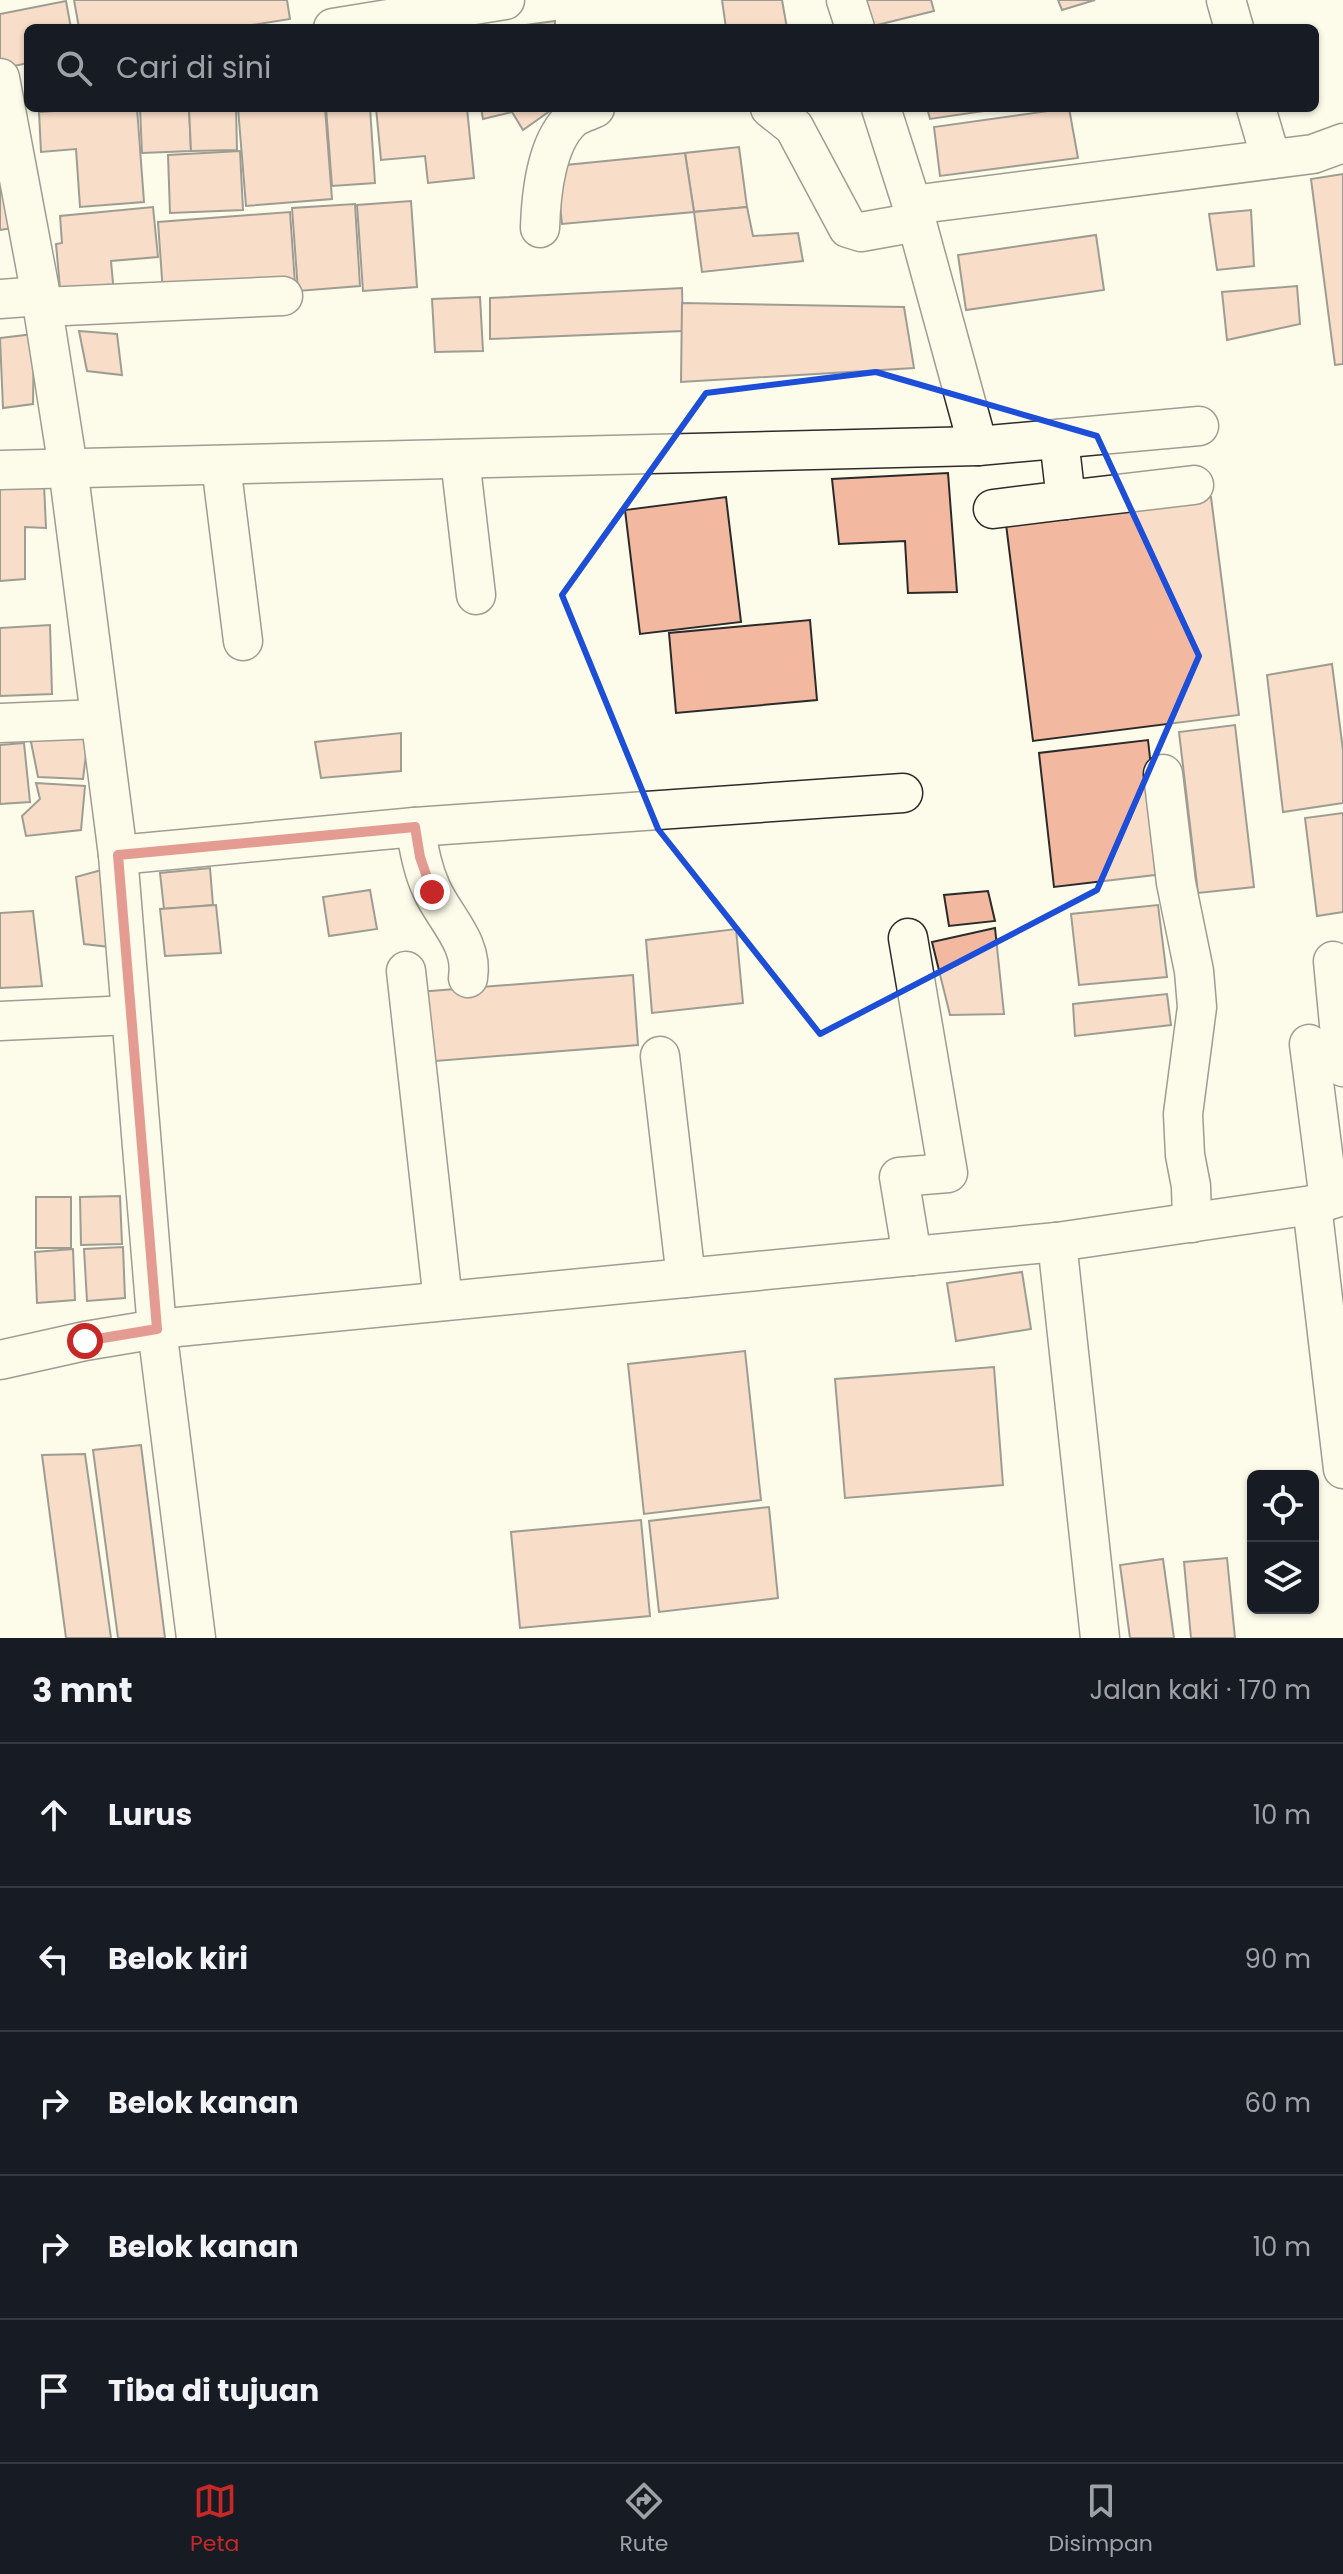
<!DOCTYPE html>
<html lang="id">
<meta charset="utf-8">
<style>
:root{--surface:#171b24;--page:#242831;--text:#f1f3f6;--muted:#9ea1a6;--line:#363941;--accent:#c62828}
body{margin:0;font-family:Poppins,sans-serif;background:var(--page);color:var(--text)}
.controls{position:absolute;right:24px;bottom:24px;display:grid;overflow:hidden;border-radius:12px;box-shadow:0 2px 6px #0004}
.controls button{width:72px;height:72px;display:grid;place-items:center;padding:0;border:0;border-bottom:2px solid var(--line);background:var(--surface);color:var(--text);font:40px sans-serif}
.stop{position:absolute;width:24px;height:24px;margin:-18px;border:6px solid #c62828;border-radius:50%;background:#fff}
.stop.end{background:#c62828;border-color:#fff;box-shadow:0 2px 8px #0008}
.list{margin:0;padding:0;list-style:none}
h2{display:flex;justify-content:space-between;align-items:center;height:104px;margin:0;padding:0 32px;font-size:34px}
h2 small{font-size:26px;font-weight:400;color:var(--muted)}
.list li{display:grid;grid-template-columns:52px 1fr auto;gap:24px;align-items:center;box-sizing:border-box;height:144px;padding:0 32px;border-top:2px solid var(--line)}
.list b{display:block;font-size:30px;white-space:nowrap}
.list em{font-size:26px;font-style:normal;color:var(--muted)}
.icon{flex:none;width:44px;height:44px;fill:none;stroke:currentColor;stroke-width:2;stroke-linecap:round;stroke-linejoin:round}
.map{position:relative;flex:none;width:1343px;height:1638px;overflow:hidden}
.search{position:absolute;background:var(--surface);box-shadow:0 2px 6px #0004;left:24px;right:24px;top:24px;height:88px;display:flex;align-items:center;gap:20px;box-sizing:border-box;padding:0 28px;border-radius:12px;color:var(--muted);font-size:30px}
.sheet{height:824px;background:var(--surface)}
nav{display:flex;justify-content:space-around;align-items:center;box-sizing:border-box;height:112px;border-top:2px solid var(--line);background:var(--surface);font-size:22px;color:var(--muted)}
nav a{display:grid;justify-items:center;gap:4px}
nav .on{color:var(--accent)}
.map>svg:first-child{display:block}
</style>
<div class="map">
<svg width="1343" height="1638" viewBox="0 0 1343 1638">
<rect width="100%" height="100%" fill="#fdfbea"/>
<g fill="#f2b8a0" stroke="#2b2b2b" stroke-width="2">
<polygon points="74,0 287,0 290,19 233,28 79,28"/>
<polygon points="722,0 782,0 787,28 726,28"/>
<polygon points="862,0 931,0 934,11 869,27"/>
<polygon points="1058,0 1095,0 1062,10"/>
<polygon points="66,1 71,28 28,28 28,63 0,69 0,14"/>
<polygon points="555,21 555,28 505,28"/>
<polygon points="99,108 137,108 144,202 80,207 76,149 41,152 39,112"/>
<polygon points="140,108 189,108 191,151 142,153"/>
<polygon points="189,108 236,108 237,150 191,151"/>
<polygon points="238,108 325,108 332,199 246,206"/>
<polygon points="326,108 370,108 375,183 332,186"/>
<polygon points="376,108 467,108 474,178 428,183 425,156 381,160"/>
<polygon points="481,108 554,108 523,130 512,112 483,119"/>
<polygon points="927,108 1004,108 930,119"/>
<polygon points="1069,108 1078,158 940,176 934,127"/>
<polygon points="739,147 747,207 694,212 685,153"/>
<polygon points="240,151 243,210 170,213 168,155"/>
<polygon points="685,153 694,212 562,224 556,166"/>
<polygon points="1343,174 1343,364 1335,365 1311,179"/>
<polygon points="8,185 13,228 0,230 0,186"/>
<polygon points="411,201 417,287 363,291 357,205"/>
<polygon points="355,204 360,286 298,291 292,208"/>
<polygon points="153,207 158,257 111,261 114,294 61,300 56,244 62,243 60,216"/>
<polygon points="747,207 753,236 798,233 803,261 702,272 694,212"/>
<polygon points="1251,210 1254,266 1217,270 1209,214"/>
<polygon points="290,212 295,284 163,293 158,222"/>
<polygon points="1096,235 1104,290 966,310 958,255"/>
<polygon points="1297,286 1300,324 1227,340 1222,292"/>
<polygon points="682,288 683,331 490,339 490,298"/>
<polygon points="480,297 483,351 435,352 432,299"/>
<polygon points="682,303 904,307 914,368 681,382"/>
<polygon points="79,331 117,334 122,375 87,371"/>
<polygon points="34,334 33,404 3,408 0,338"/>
<polygon points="948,473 957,592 908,593 905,541 839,544 832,479"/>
<polygon points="44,484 46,528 25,527 25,579 0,581 0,487"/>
<polygon points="726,497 741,622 640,634 625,510"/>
<polygon points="1211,497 1239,715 1033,741 1006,524"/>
<polygon points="810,620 817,700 676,713 669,633"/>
<polygon points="50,625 52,694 0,696 0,628"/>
<polygon points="1332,664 1343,750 1343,803 1283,812 1267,675"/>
<polygon points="1235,725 1254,887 1198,893 1179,732"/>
<polygon points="401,733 401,771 321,778 315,742"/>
<polygon points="30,737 88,738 83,779 38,777"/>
<polygon points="1148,740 1163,874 1054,887 1039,753"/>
<polygon points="24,743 30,802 0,804 0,745"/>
<polygon points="36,783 85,786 81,830 26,836 22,816 40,799"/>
<polygon points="1343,813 1343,912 1317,916 1305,818"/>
<polygon points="210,868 213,905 164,909 160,873"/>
<polygon points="105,869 110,947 84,944 76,877"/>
<polygon points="370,890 377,929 329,936 323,897"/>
<polygon points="988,891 995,921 949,926 944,895"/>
<polygon points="216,905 221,953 165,956 160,909"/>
<polygon points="1158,905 1167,977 1079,985 1071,914"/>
<polygon points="33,911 42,986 0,988 0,913"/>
<polygon points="995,928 1004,1014 950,1015 932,942"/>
<polygon points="736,929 743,1003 652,1013 646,940"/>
<polygon points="633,975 638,1045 423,1062 418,992"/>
<polygon points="1167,994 1171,1025 1075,1036 1073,1004"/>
<polygon points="120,1196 122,1244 81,1245 80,1197"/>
<rect x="36" y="1197" width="35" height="51"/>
<polygon points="123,1247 125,1298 87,1301 84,1249"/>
<polygon points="73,1249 75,1300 37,1303 35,1252"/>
<polygon points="1022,1272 1031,1329 956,1341 947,1283"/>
<polygon points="745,1351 761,1500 644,1514 628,1364"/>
<polygon points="994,1367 1003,1485 845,1498 835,1379"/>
<polygon points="141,1445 165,1638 118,1638 93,1450"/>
<polygon points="85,1454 111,1638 66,1638 42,1455"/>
<polygon points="769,1507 778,1598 659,1612 649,1521"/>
<polygon points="641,1520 650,1616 520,1628 511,1532"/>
<polygon points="1227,1558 1235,1638 1191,1638 1184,1562"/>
<polygon points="1163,1559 1174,1638 1130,1638 1120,1565"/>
</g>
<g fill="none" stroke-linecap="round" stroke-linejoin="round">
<g stroke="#2b2b2b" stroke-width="41">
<g id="minor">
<polyline points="846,0 855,28"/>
<polyline points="1226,0 1234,28"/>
<polyline points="333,28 505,0"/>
<polyline points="0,78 41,296 68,468 118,855 157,1329 196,1638"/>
<polyline points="770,108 794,127 848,228 861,232 917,222"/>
<polyline points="881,108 912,205 978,446"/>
<polyline points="1256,108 1271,159"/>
<polyline points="912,205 1313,154 1343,143"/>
<path d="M 540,228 C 541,195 546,142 572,119 C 578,114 589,111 595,108"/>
<polyline points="0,299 41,296"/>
<polyline points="43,307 283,296"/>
<polyline points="460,459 476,595"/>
<polyline points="221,465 243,641"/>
<polyline points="0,470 978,446 1199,426"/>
<polyline points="1066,500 1194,485"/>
<polyline points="993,509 1066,500 1059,439"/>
<polyline points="0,723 99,719"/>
<polyline points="1163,774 1176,883 1194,971 1197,1007 1183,1114 1185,1155 1191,1186 1192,1223"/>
<path d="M 415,827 C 419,848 422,868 431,888 C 444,918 474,943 468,978"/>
<polyline points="118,855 415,827 903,793"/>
<polyline points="908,938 948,1173 899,1177 912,1256"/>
<polyline points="1333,961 1343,1067"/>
<polyline points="406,971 443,1301"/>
<polyline points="0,1021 130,1015"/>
<polyline points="1309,1044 1329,1200"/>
<polyline points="660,1056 686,1278"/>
<polyline points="1312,1205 1343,1469"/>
<polyline points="1057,1242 1100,1638"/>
<polyline points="0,1360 85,1341 157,1329 1057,1242 1312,1205 1343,1196"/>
</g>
</g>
<use href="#minor" stroke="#fdfbea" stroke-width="38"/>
</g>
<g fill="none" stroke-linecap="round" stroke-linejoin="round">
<polyline stroke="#c62828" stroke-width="10" points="85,1341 157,1329 118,855 415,827 420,857 432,892"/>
</g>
<path d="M0 0H1343V1638H0ZM 876,372 L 1097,436 L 1199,656 L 1097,890 L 820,1034 L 658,829 L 562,595 L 706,393 Z" fill="#fdfbea" fill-opacity=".55" fill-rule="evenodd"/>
<path fill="none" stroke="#1d4ed8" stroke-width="6" stroke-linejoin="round" d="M 876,372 L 1097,436 L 1199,656 L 1097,890 L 820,1034 L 658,829 L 562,595 L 706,393 Z"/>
</svg>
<div class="controls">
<button><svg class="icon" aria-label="locate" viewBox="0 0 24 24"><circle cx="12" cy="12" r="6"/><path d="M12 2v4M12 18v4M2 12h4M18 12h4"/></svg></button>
<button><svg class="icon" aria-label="layers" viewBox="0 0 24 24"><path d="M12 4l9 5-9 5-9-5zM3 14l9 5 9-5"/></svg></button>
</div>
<div class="stop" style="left:85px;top:1341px"></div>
<div class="stop end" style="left:432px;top:892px"></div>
<div class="search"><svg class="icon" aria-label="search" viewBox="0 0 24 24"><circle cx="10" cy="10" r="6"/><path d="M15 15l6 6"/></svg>Cari di sini</div>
</div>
<section class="sheet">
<h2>3 mnt<small>Jalan kaki · 170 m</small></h2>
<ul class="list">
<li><svg class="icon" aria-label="ahead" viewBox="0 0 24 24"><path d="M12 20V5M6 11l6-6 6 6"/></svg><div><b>Lurus</b></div><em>10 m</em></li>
<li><svg class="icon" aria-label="left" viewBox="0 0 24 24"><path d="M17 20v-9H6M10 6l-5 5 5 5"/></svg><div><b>Belok kiri</b></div><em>90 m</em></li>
<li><svg class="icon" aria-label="right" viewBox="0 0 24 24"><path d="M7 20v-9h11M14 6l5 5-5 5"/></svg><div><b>Belok kanan</b></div><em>60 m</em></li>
<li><svg class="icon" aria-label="right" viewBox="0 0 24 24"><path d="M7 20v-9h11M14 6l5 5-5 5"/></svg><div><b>Belok kanan</b></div><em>10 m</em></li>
<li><svg class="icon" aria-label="arrive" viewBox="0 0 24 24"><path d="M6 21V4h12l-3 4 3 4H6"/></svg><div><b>Tiba di tujuan</b></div></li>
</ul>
</section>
<nav>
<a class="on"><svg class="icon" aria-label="map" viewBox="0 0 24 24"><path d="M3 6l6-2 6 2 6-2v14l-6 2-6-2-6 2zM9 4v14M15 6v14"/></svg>Peta</a>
<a><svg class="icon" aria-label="directions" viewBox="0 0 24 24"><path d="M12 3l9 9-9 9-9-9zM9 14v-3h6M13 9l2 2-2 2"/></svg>Rute</a>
<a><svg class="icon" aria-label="saved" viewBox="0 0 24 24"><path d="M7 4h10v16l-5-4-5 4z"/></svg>Disimpan</a>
</nav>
